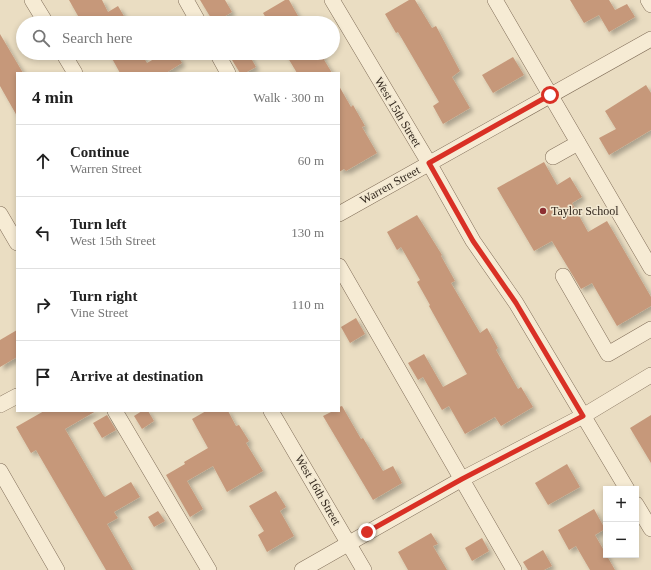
<!DOCTYPE html>
<meta charset="utf-8">
<style>
:root{--surface:#fff;--page:#f6f6f6;--text:#222;--muted:#767676;--line:#e0e0e0}
body{margin:0;font-family:Georgia,serif;background:var(--page);color:var(--text)}
.controls{position:absolute;right:12px;bottom:12px;display:grid;overflow:hidden;border-radius:0px;box-shadow:0 2px 6px #0003}
.controls button{width:36px;height:36px;display:grid;place-items:center;padding:0;border:0;border-bottom:1px solid var(--line);background:var(--surface);color:var(--text);font:20px sans-serif}
.stop{position:absolute;width:12px;height:12px;margin:-9px;border:3px solid #d93025;border-radius:50%;background:#fff}
.stop.end{background:#d93025;border-color:#fff;box-shadow:0 1px 4px #0008}
.list{margin:0;padding:0;list-style:none}
h2{display:flex;justify-content:space-between;align-items:center;height:52px;margin:0;padding:0 16px;font-size:17px}
h2 small{font-size:13px;font-weight:400;color:var(--muted)}
.list li{display:grid;grid-template-columns:26px 1fr auto;gap:12px;align-items:center;box-sizing:border-box;height:72px;padding:0 16px;border-top:1px solid var(--line)}
.list b{display:block;font-size:15px;white-space:nowrap}
.list p{margin:0;font-size:13px;white-space:nowrap;color:var(--muted)}
.list em{font-size:13px;font-style:normal;color:var(--muted)}
.icon{flex:none;width:22px;height:22px;fill:none;stroke:currentColor;stroke-width:2;stroke-linecap:round;stroke-linejoin:round}
.map{position:relative;flex:none;width:651px;height:570px;overflow:hidden}
.search{position:absolute;background:var(--surface);box-shadow:0 2px 6px #0003;left:16px;top:16px;width:324px;height:44px;display:flex;align-items:center;gap:10px;box-sizing:border-box;padding:0 14px;border-radius:22px;color:var(--muted);font-size:15px}
.panel{position:absolute;background:var(--surface);box-shadow:0 2px 6px #0003;left:16px;top:72px;width:324px;height:340px;border-radius:0px}
.map>svg:first-child{display:block}
</style>
<div class="map">
<svg width="651" height="570" viewBox="0 0 651 570">
<defs>
<filter id="shadow"><feDropShadow dx="3.5" dy="3.5" stdDeviation="2" flood-color="#0004"/></filter>
</defs>
<rect width="100%" height="100%" fill="#eaddc2"/>
<g fill="#c6987a" filter="url(#shadow)">
<polygon points="69,0 102,0 108,12 118,6 128,23 82,23"/>
<polygon points="200,0 225,0 232,12 214,23"/>
<polygon points="285,0 289,0 302,23 269,23 263,13"/>
<polygon points="409,0 415,0 432,28 436,26 460,71 452,77 470,108 443,124 433,106 439,102 398,32 396,33 385,14"/>
<polygon points="570,0 609,0 615,10 627,4 635,17 609,32 599,15 584,23"/>
<polygon points="0,34 23,73 17,73 17,116 0,86"/>
<polygon points="109,53 141,53 147,63 164,53 176,53 182,63 166,73 120,73"/>
<polygon points="244,53 248,53 256,67 245,73 240,73 232,60"/>
<polygon points="285,53 320,53 332,73 297,73"/>
<polygon points="513,57 524,75 493,93 482,75"/>
<polygon points="646,85 651,93 651,130 609,155 599,138 616,129 605,111"/>
<polygon points="339,86 351,107 353,105 365,126 362,127 377,153 346,171 344,169 339,172"/>
<polygon points="544,162 557,185 570,177 582,197 572,203 588,232 607,221 651,297 651,306 617,326 592,283 581,289 552,241 534,251 497,188"/>
<polygon points="417,215 442,255 441,256 455,281 451,283 480,333 487,328 498,348 496,350 518,389 521,387 533,407 501,426 495,417 465,434 449,406 442,410 423,377 418,380 408,363 424,354 443,387 467,374 429,306 430,305 417,282 420,280 401,247 397,250 387,232"/>
<polygon points="356,318 365,334 350,343 341,327"/>
<polygon points="17,330 17,357 0,367 0,340"/>
<polygon points="342,406 361,439 363,438 383,471 393,466 402,483 373,500 323,416 333,411 339,411 339,407"/>
<polygon points="44,411 96,411 65,429 103,495 105,497 131,482 140,497 114,512 118,518 107,524 133,570 106,570 36,450 31,453 16,427"/>
<polygon points="142,411 148,411 154,421 142,429 134,416"/>
<polygon points="206,411 228,411 236,426 239,425 249,441 246,443 263,471 227,492 213,466 187,481 203,509 190,517 166,475 185,464 184,462 208,448 192,419"/>
<polygon points="107,415 116,430 102,438 93,423"/>
<polygon points="651,415 651,463 630,428"/>
<polygon points="567,464 580,487 548,505 535,483"/>
<polygon points="276,491 286,507 280,511 294,536 267,552 258,535 264,531 249,506"/>
<polygon points="594,509 605,529 595,535 615,570 590,570 576,546 569,550 558,530"/>
<polygon points="158,511 165,521 154,527 148,517"/>
<polygon points="431,533 438,544 433,546 447,570 408,570 398,552"/>
<polygon points="482,538 489,551 472,561 465,548"/>
<polygon points="543,550 552,566 544,570 528,570 523,562"/>
</g>
<g fill="none" stroke-linecap="round" stroke-linejoin="round">
<g stroke="#826f5a" stroke-width="16">
<g id="minor">
<polyline points="32,0 46,23"/>
<polyline points="186,0 199,23"/>
<polyline points="332,0 429,163 473,241 516,303 627,489"/>
<polyline points="495,0 651,268"/>
<polyline points="648,0 651,5"/>
<polyline points="63,53 75,73"/>
<polyline points="217,53 228,73"/>
<polyline points="553,157 578,143"/>
<polyline points="0,214 17,243"/>
<polyline points="339,214 651,39"/>
<polyline points="339,266 514,570"/>
<polyline points="563,276 608,354 651,329"/>
<polyline points="0,405 17,396"/>
<polyline points="115,411 209,570"/>
<polyline points="271,411 364,570"/>
<polyline points="0,471 57,570"/>
<polyline points="636,504 651,529"/>
<polyline points="302,570 462,479 583,416 651,375"/>
</g>
</g>
<use href="#minor" stroke="#f6ebd4" stroke-width="15"/>
</g>
<g fill="none" stroke-linecap="round" stroke-linejoin="round">
<polyline stroke="#d93025" stroke-width="5" points="367,532 462,479 583,416 516,303 473,241 429,163 550,95"/>
</g>
<circle fill="#8d2f32" stroke="#f2e8d1" stroke-width="1.5" cx="543" cy="211" r="4"/>
<g text-anchor="middle" dominant-baseline="central" stroke-width="3" stroke-linejoin="round" paint-order="stroke">
<g font-size="12" fill="#33281e" stroke="#f2e8d1">
<text transform="translate(398 112) rotate(59)">West 15th Street</text>
<text transform="translate(390 185) rotate(-29)">Warren Street</text>
<text transform="translate(318 490) rotate(60)">West 16th Street</text>
</g>
<g font-size="12" fill="#33281e" stroke="#f2e8d1" text-anchor="start">
<text x="551" y="211">Taylor School</text>
</g>
</g>
</svg>
<div class="controls">
<button>+</button>
<button>−</button>
</div>
<div class="stop" style="left:550px;top:95px"></div>
<div class="stop end" style="left:367px;top:532px"></div>
<div class="search"><svg class="icon" aria-label="search" viewBox="0 0 24 24"><circle cx="10" cy="10" r="6"/><path d="M15 15l6 6"/></svg>Search here</div>
<section class="panel">
<h2>4 min<small>Walk · 300 m</small></h2>
<ul class="list">
<li><svg class="icon" aria-label="ahead" viewBox="0 0 24 24"><path d="M12 20V5M6 11l6-6 6 6"/></svg><div><b>Continue</b><p>Warren Street</p></div><em>60 m</em></li>
<li><svg class="icon" aria-label="left" viewBox="0 0 24 24"><path d="M17 20v-9H6M10 6l-5 5 5 5"/></svg><div><b>Turn left</b><p>West 15th Street</p></div><em>130 m</em></li>
<li><svg class="icon" aria-label="right" viewBox="0 0 24 24"><path d="M7 20v-9h11M14 6l5 5-5 5"/></svg><div><b>Turn right</b><p>Vine Street</p></div><em>110 m</em></li>
<li><svg class="icon" aria-label="arrive" viewBox="0 0 24 24"><path d="M6 21V4h12l-3 4 3 4H6"/></svg><div><b>Arrive at destination</b></div></li>
</ul>
</section>
</div>
